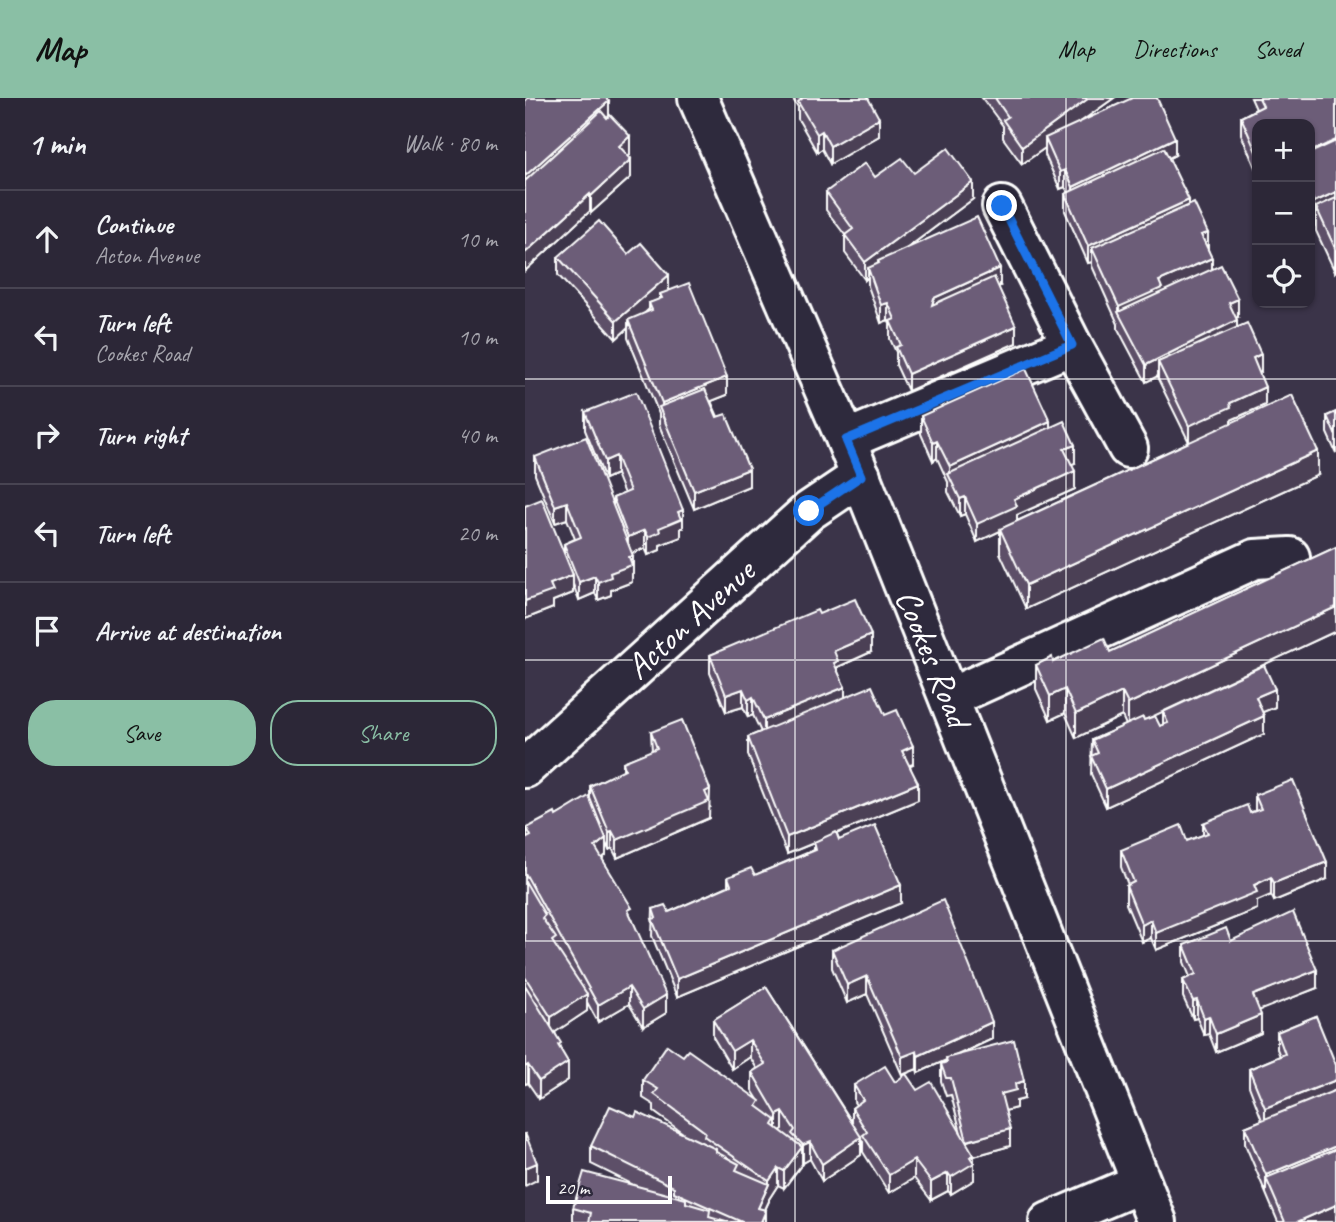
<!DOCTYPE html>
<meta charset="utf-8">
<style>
:root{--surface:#2c2737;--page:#383342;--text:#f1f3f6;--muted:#a6a5ad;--line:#484452;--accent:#8abfa5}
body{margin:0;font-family:Caveat,sans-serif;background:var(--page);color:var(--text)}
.controls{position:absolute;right:21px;top:21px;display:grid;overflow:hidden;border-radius:14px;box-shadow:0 2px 5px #0004}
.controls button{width:63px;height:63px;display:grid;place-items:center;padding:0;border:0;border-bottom:2px solid var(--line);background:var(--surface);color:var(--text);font:35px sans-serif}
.scale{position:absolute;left:21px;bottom:18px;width:126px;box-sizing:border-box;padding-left:7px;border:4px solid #fff;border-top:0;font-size:19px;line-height:24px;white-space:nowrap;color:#fff;-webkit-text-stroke:5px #2f2a3d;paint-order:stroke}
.stop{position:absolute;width:21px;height:21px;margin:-16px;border:5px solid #1a73e8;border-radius:50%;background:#fff}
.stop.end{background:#1a73e8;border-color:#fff;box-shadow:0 2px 7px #0008}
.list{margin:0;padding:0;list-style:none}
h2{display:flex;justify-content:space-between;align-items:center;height:91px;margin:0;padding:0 28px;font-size:30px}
h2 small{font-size:23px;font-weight:400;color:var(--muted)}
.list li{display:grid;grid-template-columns:46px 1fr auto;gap:21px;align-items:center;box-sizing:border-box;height:98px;padding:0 28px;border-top:2px solid var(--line)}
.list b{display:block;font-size:26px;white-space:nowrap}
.list p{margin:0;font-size:23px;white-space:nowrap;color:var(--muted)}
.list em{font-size:23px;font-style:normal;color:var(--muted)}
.actions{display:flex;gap:14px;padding:21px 28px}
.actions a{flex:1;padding:16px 0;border:2px solid var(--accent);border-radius:28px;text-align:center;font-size:24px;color:var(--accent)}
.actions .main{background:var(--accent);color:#111}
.icon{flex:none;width:38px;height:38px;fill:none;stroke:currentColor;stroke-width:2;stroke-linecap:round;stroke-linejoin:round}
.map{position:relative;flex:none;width:811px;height:1124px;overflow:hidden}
header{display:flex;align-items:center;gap:42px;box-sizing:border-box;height:98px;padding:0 35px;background:var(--accent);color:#111}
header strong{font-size:33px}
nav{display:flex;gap:38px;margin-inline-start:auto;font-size:24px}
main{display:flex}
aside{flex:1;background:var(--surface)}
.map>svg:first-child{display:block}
</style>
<header>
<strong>Map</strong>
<nav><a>Map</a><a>Directions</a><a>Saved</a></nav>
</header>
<main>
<aside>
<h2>1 min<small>Walk · 80 m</small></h2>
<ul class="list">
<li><svg class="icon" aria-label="ahead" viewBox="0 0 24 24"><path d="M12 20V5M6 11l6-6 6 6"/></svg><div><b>Continue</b><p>Acton Avenue</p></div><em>10 m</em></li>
<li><svg class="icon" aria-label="left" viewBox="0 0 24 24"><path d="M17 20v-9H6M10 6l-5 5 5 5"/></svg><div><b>Turn left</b><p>Cookes Road</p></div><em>10 m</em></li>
<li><svg class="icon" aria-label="right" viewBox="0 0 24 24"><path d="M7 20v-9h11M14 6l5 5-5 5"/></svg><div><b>Turn right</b></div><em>40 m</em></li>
<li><svg class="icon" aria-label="left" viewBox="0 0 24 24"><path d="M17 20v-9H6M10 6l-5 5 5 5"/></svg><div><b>Turn left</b></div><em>20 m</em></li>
<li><svg class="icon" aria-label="arrive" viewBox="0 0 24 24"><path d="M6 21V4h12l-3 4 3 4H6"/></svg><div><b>Arrive at destination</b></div></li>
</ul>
<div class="actions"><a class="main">Save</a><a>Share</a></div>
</aside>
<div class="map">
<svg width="811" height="1124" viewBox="0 0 811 1124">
<rect width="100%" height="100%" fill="#3b3449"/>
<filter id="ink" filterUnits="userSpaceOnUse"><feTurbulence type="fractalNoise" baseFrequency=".0143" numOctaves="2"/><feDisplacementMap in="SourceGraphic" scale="14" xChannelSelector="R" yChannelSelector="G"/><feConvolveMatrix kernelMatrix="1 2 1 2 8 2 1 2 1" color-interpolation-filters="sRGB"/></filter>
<g filter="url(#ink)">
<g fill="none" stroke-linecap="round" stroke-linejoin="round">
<g stroke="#fff" stroke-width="44">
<g id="minor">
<polyline points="173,0 321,342 632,1124"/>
<polyline points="477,108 547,247"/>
<polyline points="321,342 547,247 603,350"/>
<polyline points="424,600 730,461 765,459"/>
<polyline points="0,670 284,413 336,378"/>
<polyline points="524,1124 616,1085"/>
</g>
</g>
<use href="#minor" stroke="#2f2a3d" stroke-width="38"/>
</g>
<g fill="#5d5067" stroke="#fff" stroke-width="2">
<polygon points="267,0 343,0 354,38 305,66 297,51 292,54 273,21 273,9"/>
<polygon points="457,0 589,0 557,23 650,57 644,60 683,151 687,171 713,219 711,219 712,229 736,274 734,275 740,307 706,322 706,325 793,377 501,511 475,455 475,433 452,444 440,416 435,418 423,394 423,384 412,360 408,363 396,336 396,318 525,330 550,365 546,366 550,391 492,417 492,423 664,344 633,281 633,278 621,284 593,231 593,226 567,168 567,164 563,165 540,113 540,96 543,94 540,89 535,91 520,57 520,50 497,66 478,40 478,28"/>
<polygon points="726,0 811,0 810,174 791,133 791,127 789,128 785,119 785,26 732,26 732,74 716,36 716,19 731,11"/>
<polygon points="84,18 105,56 103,58 106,79 66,115 65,113 0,173"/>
<polygon points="389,75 448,101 385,148 475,188 473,189 491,245 383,293 371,267 371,254 365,241 365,226 363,222 356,225 343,188 343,179 340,182 320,155 320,137 301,112 301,94 350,79"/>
<polygon points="103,156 144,193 202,297 186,303 224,388 169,411 134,327 134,316 103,240 103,230 91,241 33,177 33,159"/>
<polygon points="60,314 158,430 156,430 156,439 135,447 135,452 123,457 120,450 107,455 108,475 107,476 107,484 86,492 86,497 73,502 70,495 54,502 48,486 48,495 28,503 28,510 0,521 39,455 39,446 50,441 42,421 30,425 10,377 10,359 88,407 88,400 99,396 91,376 80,381 60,332"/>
<polygon points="811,314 811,355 802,335 802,318"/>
<polygon points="811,449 811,533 619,622 635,628 638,627 638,614 750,609 737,614 739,636 581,709 566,676 567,642 601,627 597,618 551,640 540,615 525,622 511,591 511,567 585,554"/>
<polygon points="294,516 346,554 313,569 313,574 320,600 360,617 388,666 385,667 393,702 311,736 314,742 376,805 152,899 127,838 128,811 144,814 203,788 203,779 230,777 289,752 289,745 262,756 223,657 223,639 236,634 228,617 223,619 218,609 201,614 185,575 185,557"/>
<polygon points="126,634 185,709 184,709 184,720 92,760 87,750 84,752 81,745 81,757 77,761 107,821 141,915 118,929 104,906 73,924 62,904 62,913 30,934 36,952 43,982 14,1001 3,985 0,986 0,741 2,740 2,730 31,718 65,701 65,688 98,673 98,664 127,653"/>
<polygon points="730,697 802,781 749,803 746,797 732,803 732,811 631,852 626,840 617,844 601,806 601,788 603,787 596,769 596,752 662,743 678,737 678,725 730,713"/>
<polygon points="706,843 792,890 734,912 736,935 691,954 684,936 679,937 672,920 668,921 658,899 658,882 665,879 659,864 659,847"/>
<polygon points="307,852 467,941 434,957 499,1001 491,1003 491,1010 480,1013 485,1048 449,1058 449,1082 426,1096 423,1093 406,1102 389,1080 364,1095 338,1054 338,1044 336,1042 336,1057 297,1083 285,1061 278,1065 277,1063 277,1066 259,1090 253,1087 244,1101 244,1103 240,1112 241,1124 48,1124 48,1110 111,1088 66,1066 66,1048 110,1019 158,1035 129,1014 129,1007 118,1000 118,982 158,958 234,1003 227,992 227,974 232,971 225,959 207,971 188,939 188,922 241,889 327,1024 327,1010 331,1007 329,1004 329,987 370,984 392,992 436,1035 426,997 421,998 416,983 416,966 421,964 421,962 393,975 392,971 377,977 342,896 322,905 307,870"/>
<polygon points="791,918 811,1124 753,1124 720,1046 720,1029 737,1022 724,988 724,971 755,958 752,951 752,934"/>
</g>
<g fill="#4c4154" stroke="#fff" stroke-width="2">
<polygon points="564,0 589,0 523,47 520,40 520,50 497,66 497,49"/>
<polygon points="84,3 84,20 0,96 0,78"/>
<polygon points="354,20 354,38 305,66 305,48"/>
<polygon points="297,33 297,51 292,54 292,36"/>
<polygon points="105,38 105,56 94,66 94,48"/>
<polygon points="650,40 650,57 548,106 548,89"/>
<polygon points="106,61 106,79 66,115 66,98"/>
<polygon points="540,72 540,89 535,91 535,74"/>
<polygon points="448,84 448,101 354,171 353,163 353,172 343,170 343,179 340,182 340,164"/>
<polygon points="811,94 811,118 791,109 791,127 789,128 789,104"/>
<polygon points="65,96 65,113 0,173 0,155"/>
<polygon points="664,102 664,119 567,150 567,164 563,165 563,148"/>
<polygon points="683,135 683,152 676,137"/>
<polygon points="811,149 811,173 810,174 810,150"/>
<polygon points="687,160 687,177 594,215 594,209 634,183"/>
<polygon points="475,170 475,188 409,217 407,207 409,200"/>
<polygon points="144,177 144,194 135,196 135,202 124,205 124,211 106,228 103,222 103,230 91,241 91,223"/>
<polygon points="713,201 713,219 704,222 704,205"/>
<polygon points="363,205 363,222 356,225 356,207"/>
<polygon points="712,222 712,240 633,264 633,278 621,284 621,267"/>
<polygon points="491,228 491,245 383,293 383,276"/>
<polygon points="736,256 736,274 728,278 728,260"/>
<polygon points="202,279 202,297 139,322 137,316 137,305"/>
<polygon points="740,289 740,307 706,322 706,327 664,345 664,328 705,305"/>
<polygon points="525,323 525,340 425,379 425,369"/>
<polygon points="412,343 412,360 408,363 408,345"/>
<polygon points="550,347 550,365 539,369 539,351"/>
<polygon points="793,353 793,377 501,511 501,487"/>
<polygon points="91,358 91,376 80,381 80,363"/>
<polygon points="224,371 224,388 169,411 169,393"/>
<polygon points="550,373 550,391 492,417 492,425 452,444 452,426 489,401"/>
<polygon points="440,399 440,416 435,418 435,401"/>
<polygon points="42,404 42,421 30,425 30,408"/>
<polygon points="158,412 158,430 156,430 156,439 135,447 135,452 123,457 123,439 153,414"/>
<polygon points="120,432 120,450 103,457 103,439"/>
<polygon points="108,458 108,475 107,476 107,484 86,492 86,497 73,502 73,484 104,459"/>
<polygon points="48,477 48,495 28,503 28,510 0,521 0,503 25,486"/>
<polygon points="70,478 70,495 54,502 54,484"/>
<polygon points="811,509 811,533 603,630 603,606"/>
<polygon points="346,537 346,554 313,569 313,581 309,583 309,553"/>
<polygon points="320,589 320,606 239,640 239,622"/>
<polygon points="218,591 218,609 201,614 201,597"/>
<polygon points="540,591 540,615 525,622 525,598"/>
<polygon points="750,591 750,609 731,617 731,599"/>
<polygon points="597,594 597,618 551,640 551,616"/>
<polygon points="228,599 228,617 223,619 223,602"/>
<polygon points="739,618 739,636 581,709 581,691"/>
<polygon points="388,648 388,666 377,670 377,653"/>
<polygon points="393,685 393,702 262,756 262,739"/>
<polygon points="185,691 184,720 92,760 92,742"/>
<polygon points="87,733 87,750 84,752 84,734"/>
<polygon points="81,740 81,757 70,766 70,749"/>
<polygon points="802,764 802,781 749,803 749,785"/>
<polygon points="746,779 746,797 732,803 732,811 631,852 631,835"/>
<polygon points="376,787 376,805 152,899 152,881"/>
<polygon points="626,822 626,840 617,844 617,827"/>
<polygon points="792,872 792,890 728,915 728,897"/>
<polygon points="342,878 342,896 322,905 322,887"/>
<polygon points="104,889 104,906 73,924 73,907"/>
<polygon points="62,896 62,913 26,937 26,919"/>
<polygon points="141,897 141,915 118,929 118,911"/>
<polygon points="672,902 672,920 668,921 668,903"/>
<polygon points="736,917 736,935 691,954 691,936"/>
<polygon points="684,918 684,936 679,937 679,920"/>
<polygon points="467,924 467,941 393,975 393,958"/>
<polygon points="225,942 225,959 207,971 207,953"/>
<polygon points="392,953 392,971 377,977 377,959"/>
<polygon points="43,964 43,982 14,1001 14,983"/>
<polygon points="3,967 3,985 0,986 0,969"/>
<polygon points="811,982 811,999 740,1028 740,1010"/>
<polygon points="499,983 499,1001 491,1003 491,1010 476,1014 476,996 490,986"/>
<polygon points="258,1014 258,1031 252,1035 252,1017"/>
<polygon points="485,1031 485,1048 449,1058 449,1082 426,1096 426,1079 442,1060 442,1043"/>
<polygon points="336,1039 336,1057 297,1083 297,1066"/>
<polygon points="285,1044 285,1061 278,1065 278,1047"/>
<polygon points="811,1048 811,1066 741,1080 741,1095 741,1077"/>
<polygon points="277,1049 277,1066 259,1090 259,1073"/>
<polygon points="389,1062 389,1080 364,1095 364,1077"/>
<polygon points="12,1065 12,1082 0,1088 0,1070"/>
<polygon points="253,1070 253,1087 244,1101 244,1103 234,1124 233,1110 244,1086 244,1083"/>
<polygon points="423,1075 423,1093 406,1102 406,1084"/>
<polygon points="811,1107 811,1124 772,1124"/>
<polygon points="241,1112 241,1124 236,1124"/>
</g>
<g fill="#6c5d78" stroke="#fff" stroke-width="2">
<polygon points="3,0 81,0 84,3 0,78 0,3"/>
<polygon points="278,0 343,0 354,20 305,48 297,33 292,36 273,4"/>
<polygon points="470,0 564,0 497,49 478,22 483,19"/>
<polygon points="607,0 632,0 650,40 548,89 540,72 535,74 520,40"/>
<polygon points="734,0 811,0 811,42 785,54 785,26 732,26 732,56 716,19 738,8"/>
<polygon points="76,13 82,20 85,17 105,38 94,48 106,61 66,98 65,96 0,155 0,83"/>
<polygon points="811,43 811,94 789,104 785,95 785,55"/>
<polygon points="423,50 448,84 340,164 320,137 328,131 301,94 340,65 350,79 377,60 389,75"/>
<polygon points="639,50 664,102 563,148 540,96"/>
<polygon points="811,100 811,149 810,150 791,109"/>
<polygon points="669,105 683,135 676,137 687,160 634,183 637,190 594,209 567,150"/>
<polygon points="452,119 475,170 409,200 407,207 469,179 491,228 383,276 371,249 376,247 365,223 370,221 363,205 356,207 343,170 354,165 353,163"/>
<polygon points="74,123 103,156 116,145 144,177 91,223 33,159"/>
<polygon points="696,167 713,201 704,205 712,222 621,267 593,214"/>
<polygon points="164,185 202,279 137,305 103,222 127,212 124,205 137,200 135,196"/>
<polygon points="722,225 736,256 728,260 740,289 705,305 706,309 664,328 633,264"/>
<polygon points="501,271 525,323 425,369 412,343 408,345 396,318"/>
<polygon points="180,291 192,319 201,316 224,371 169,393 134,309"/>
<polygon points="111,294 158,412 153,414 156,421 134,430 135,434 123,439 120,432 103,439 88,400 105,393 91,358 80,363 60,314"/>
<polygon points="767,297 793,353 501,487 475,431"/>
<polygon points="811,314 811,338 802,318"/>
<polygon points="539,323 550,347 539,351 550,373 489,401 492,408 452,426 440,399 435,401 423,376"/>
<polygon points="61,339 108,458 104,459 107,467 85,475 86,479 73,484 70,478 54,484 39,446 56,439 42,404 30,408 10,359"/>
<polygon points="17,401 48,477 25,486 28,493 0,503 0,408"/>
<polygon points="811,449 811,509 603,606 597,594 551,616 540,591 525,598 511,567 527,559 528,564 579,540 585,554"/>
<polygon points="330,501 346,537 309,553 313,563 309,565 320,589 239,622 228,599 223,602 218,591 201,597 185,557 292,512 294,516"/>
<polygon points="739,567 750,591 731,599 739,618 581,691 566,658 573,655 567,642 618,619 619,622 630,618 635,628 643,625 638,614"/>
<polygon points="347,588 360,617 372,612 388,648 377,653 393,685 262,739 223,639"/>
<polygon points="157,622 185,691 180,694 184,703 92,742 87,733 84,734 65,688 100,671 98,664 132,650 126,634"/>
<polygon points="768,682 802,764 749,785 746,779 729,787 732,794 631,835 626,822 617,827 601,788 609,784 596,752 656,727 662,743 683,735 678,725 722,707 725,715 736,711 730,697"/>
<polygon points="64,698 81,740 70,749 107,810 103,812 141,897 118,911 104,889 73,907 0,775 0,741 6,738 2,730 30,715 31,718"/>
<polygon points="350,727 376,787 152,881 127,821 131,820 128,811 140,807 144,814 206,787 203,779 226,770 230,777 291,752 289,744 311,734 314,742"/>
<polygon points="0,783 20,817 17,820 31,840 27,843 62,896 26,919 0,879"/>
<polygon points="418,802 467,924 393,958 392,953 377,959 342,878 322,887 307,852"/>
<polygon points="768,814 792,872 728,897 736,917 691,936 684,918 679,920 672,902 668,903 658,882 671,876 659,847 701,830 706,843"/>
<polygon points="0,887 36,945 33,947 43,964 14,983 3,967 0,969"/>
<polygon points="241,889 336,1039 297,1066 285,1044 278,1047 267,1036 270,1032 258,1014 252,1017 227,974 240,966 225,942 207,953 188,922"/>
<polygon points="791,918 811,967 811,982 740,1010 724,971 760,956 752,934"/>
<polygon points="489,942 499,983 490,986 491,992 476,996 485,1031 442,1043 426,980 421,980 416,966 422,964 421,960"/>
<polygon points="142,947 158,958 163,952 235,1003 232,1008 251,1022 248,1027 277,1049 259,1073 253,1070 244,1083 179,1038 180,1034 129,996 133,991 118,982"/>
<polygon points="360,968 370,984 381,976 392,992 406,984 449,1057 445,1059 449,1065 426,1079 423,1075 406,1084 389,1062 364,1077 338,1037 342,1034 327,1010 338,1002 329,987"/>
<polygon points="811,992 811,1048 741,1077 720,1029"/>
<polygon points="85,1008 110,1019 112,1014 191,1051 191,1054 214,1066 211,1072 244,1086 233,1110 241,1112 236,1124 217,1124 149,1094 149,1089 66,1048"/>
<polygon points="0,1035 12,1065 0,1070"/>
<polygon points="811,1051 811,1107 772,1124 760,1124 741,1080"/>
<polygon points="59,1074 161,1101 161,1105 185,1112 184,1119 201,1124 64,1124 66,1115 48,1110"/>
</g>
</g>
<g fill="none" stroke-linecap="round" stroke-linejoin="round" filter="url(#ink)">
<polyline stroke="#1a73e8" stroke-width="9" points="284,413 336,378 321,342 547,247 477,108"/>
</g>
<path fill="none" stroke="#fff" stroke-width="2" stroke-opacity="0.55" d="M 270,0 L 270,1124M 541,0 L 541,1124M 0,281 L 811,281M 0,562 L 811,562M 0,843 L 811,843"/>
<g text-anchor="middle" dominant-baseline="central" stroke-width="5" stroke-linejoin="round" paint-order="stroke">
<g font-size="35" fill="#fff" stroke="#2f2a3d">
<text transform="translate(165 521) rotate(-42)">Acton Avenue</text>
<text transform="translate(408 560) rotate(68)">Cookes Road</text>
</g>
</g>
</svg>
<div class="controls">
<button>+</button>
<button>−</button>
<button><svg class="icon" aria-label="locate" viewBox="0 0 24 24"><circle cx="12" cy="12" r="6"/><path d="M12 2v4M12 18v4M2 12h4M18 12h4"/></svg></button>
</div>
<div class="scale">20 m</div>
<div class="stop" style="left:284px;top:413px"></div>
<div class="stop end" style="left:477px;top:108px"></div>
</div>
</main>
